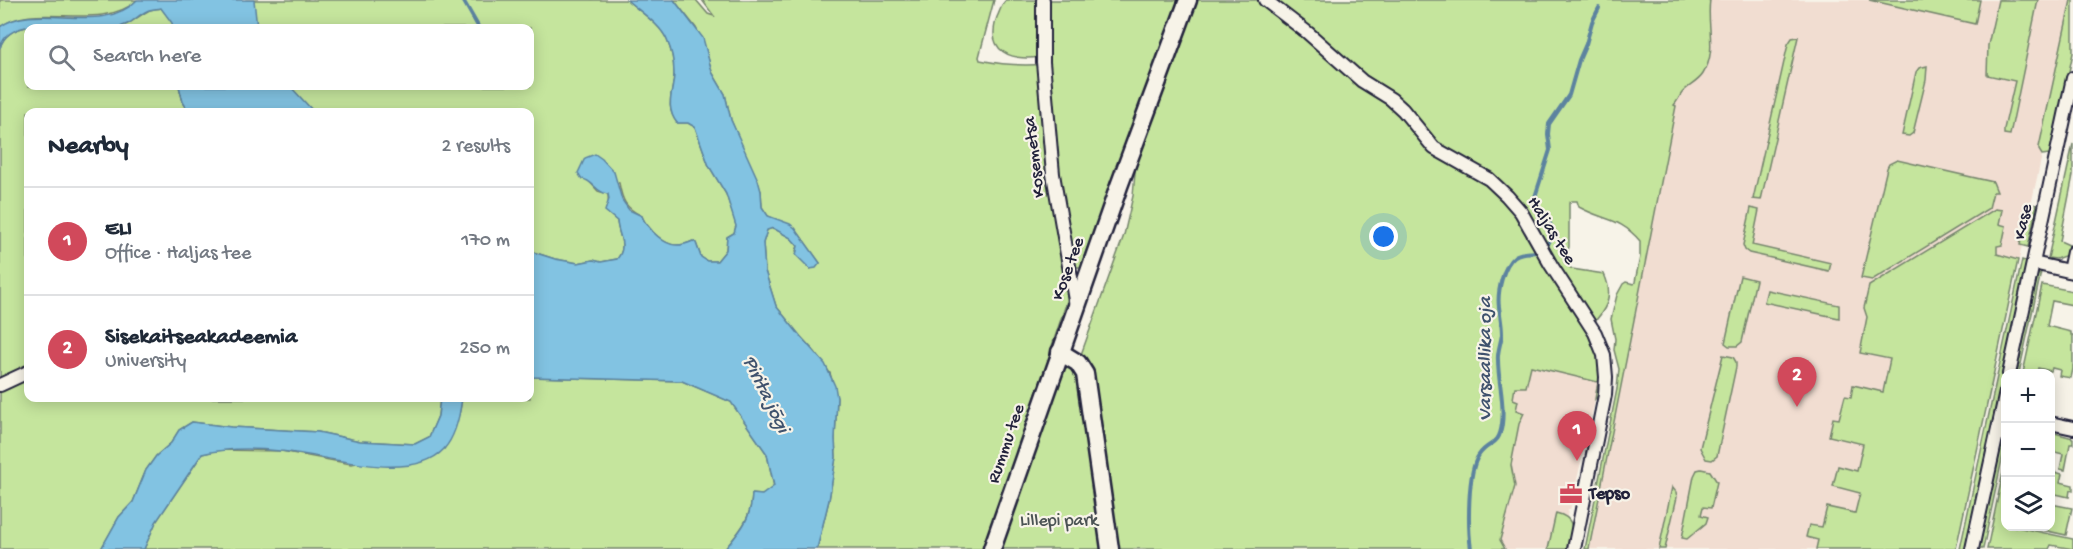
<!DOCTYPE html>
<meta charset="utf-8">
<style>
:root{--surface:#fff;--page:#f2f2f3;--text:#1f2937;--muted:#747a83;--line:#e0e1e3;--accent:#d1495b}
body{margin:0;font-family:"Gochi Hand",sans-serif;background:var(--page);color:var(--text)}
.controls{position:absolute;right:18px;bottom:18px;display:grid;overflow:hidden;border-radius:12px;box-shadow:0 3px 15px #0003}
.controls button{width:54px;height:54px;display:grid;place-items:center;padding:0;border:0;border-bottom:2px solid var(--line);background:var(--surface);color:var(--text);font:30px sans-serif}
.you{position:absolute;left:1384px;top:237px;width:21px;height:21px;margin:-15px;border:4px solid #fff;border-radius:50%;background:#1a73e8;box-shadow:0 0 0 9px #1a73e833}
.badge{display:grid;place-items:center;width:39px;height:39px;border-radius:50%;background:var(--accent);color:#fff;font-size:20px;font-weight:700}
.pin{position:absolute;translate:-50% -50px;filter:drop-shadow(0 2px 3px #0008)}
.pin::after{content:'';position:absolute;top:32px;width:21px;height:18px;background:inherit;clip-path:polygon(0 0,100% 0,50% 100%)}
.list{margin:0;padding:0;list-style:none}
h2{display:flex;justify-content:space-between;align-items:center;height:78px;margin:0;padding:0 24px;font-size:26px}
h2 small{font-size:20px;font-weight:400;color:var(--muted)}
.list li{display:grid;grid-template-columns:39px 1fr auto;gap:18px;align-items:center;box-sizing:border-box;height:108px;padding:0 24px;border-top:2px solid var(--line)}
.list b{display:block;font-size:22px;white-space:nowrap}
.list p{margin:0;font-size:20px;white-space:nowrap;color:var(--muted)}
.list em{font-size:20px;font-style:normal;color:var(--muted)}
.icon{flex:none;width:33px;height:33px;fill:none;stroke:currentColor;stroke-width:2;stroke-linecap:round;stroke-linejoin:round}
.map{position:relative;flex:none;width:2073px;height:549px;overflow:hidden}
.search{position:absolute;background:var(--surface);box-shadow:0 3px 15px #0003;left:24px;top:24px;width:510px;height:66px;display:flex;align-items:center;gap:15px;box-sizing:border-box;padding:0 21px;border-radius:12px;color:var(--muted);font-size:22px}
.panel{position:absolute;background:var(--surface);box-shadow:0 3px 15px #0003;left:24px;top:108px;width:510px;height:294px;border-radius:12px}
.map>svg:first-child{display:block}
</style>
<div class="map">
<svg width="2073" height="549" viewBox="0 0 2073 549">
<rect width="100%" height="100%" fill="#f7f3e8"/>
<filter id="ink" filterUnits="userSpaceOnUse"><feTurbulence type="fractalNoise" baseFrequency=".0167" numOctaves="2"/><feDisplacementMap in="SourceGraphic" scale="12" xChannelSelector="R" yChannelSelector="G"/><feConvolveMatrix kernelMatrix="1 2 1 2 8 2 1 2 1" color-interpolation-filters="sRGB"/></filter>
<g filter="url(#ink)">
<g fill="#f1ddd1">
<polygon points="1695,0 2073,0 2073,15 2019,259 2010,265 1948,549 1586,549"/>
<polygon points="1520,358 1601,374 1570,510 1568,510 1567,516 1564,549 1484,549"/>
</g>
<g fill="#c5e59d" stroke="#74846c" stroke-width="1.5">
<path d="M 0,0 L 137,0 L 137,1 C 97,33 35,0 0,27 Z"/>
<path d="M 246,0 L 627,0 C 640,12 660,24 667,40 C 671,49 674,63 674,73 C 674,91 664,106 677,123 L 688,123 L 695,127 L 709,166 L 726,194 L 735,221 L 736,226 L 734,233 L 727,237 L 726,250 L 717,261 L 707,261 L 701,257 L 696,243 L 693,241 C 676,249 666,245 653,232 C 649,227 644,223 642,216 C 625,208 622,200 619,183 L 587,179 L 598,191 L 608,194 L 609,214 L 617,221 C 618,236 628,246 617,259 L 601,262 L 593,260 L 578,263 L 555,259 L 530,251 L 530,112 L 296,112 L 275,86 L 530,86 L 530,28 L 245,28 Z"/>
<path d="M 674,0 L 696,0 L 708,14 L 714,16 L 702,0 L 994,0 L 979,57 L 980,60 C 1003,65 1024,66 1046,64 L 1046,0 L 1179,0 L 1082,262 L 1080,267 L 1075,267 L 1068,298 L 1051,349 L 1078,363 L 1124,235 L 1133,196 L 1136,161 L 1196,0 L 1710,0 C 1706,26 1718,50 1703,74 C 1698,82 1688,86 1682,93 C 1679,97 1677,102 1674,105 L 1676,106 L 1589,549 L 1585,549 L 1617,389 L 1619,369 L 1614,350 L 1615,339 L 1611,319 L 1617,295 L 1623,284 L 1626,282 L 1634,284 L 1635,282 L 1640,257 L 1640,241 C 1620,217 1604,221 1579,207 L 1577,201 L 1572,201 L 1569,203 L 1569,247 L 1564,262 L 1572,269 L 1604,274 C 1615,298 1605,311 1589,328 C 1598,355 1601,367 1599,395 L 1595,399 L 1598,382 L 1531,366 L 1526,387 L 1515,387 L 1513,399 L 1518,401 L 1516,410 L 1524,413 L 1519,424 L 1511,465 L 1515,486 L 1500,540 L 1505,549 L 817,549 L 829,500 L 836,457 L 835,439 L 837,398 L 830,373 L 815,352 L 801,337 L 776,306 L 765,271 L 763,243 L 767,230 L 773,228 L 791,238 L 798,246 L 796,251 L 810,269 L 820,263 L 795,228 L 768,216 L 762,207 L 761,191 L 731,120 L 725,94 L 712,72 L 705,47 L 696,28 Z"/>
<path d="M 1006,0 L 1039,0 L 1040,57 C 1011,61 985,52 997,17 C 1000,11 1001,5 1006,0 Z"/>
<polygon points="1869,0 1980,0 1975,24"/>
<polygon points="1998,0 2038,0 2010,135 2004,134 2004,129 2015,81 1987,75 1988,45"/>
<polygon points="2071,0 2073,0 2073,53 2052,151 2050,154 2042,155 2039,150 2039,147"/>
<path d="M 161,8 L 173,23 L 173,28 L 28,28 L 28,86 L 179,86 L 183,102 L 189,112 L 28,112 L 28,398 L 440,398 L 438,416 L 429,437 L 415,444 L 360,441 L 318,432 L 231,427 L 192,422 L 179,430 L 171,443 L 156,456 L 146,470 L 133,502 L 119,517 L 101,549 L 0,549 L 0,48 C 9,10 87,31 115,28 C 130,26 136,17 148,11 C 151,9 157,9 161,8 Z"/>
<polygon points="1798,37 1761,200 1753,199 1788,44 1792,38"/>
<polygon points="1927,66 1926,80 1913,133 1909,136 1902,135 1916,72 1919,68"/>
<polygon points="2073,144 2073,175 2060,241 2069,245 2067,255 2056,259 2048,258"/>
<polygon points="1897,160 1993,182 1997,192 1993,192 1989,208 1872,280 1861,278 1887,168 1889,164"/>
<polygon points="2029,204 2037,205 2028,247 2020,245"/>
<polygon points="1751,208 1759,210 1752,245 1831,263 1829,271 1749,253 1745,250 1743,245"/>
<polygon points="1995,209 2002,210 1999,224 2006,226 2002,245 1997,246 1997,254 2018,260 1956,549 1816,549 1818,540 1806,537 1809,525 1822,527 1827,507 1855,513 1860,493 1833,486 1838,466 1857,471 1863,444 1829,436 1833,418 1839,419 1845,396 1851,397 1853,385 1883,392 1890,359 1860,353 1867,317 1864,308 1869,286"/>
<polygon points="2022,260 2028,262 1966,549 1960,549"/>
<polygon points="2041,272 2019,373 2015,374 2036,277"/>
<polygon points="1740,276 1756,280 1742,342 1737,346 1729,346 1725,343"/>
<polygon points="2042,285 2073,291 2073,305 2052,301 2047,326 2071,332 2071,335 2073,335 2073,369 2071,378 2059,376 2060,370 2052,368 2051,371 2038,368 2037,373 2023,373"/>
<polygon points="1767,290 1839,305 1839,318 1764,302"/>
<polygon points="1723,355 1733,357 1736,362 1736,367 1717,456 1712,460 1706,459 1700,448"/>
<path d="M 530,377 L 682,381 L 731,402 L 767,454 L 774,487 L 762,495 L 752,494 C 751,520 740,530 725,549 L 144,549 L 156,522 L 202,454 L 219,450 L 281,451 L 351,464 L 444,449 C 454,433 460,417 462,398 L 530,398 Z"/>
<polygon points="2005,423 2005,445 1983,549 1977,549"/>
<polygon points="2051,432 2073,438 2073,444 2070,444 2065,470 2060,469 2063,454 2051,451"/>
<polygon points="2005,463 2006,526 2017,527 2073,539 2073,549 2051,545 2049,549 1987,549"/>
<polygon points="1701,469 1710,471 1717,482 1711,508 1703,507 1701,515 1708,517 1706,523 1687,539 1682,538 1694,476 1697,470"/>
<polygon points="2055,472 2062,474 2060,482 2073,485 2073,491 2070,490 2069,497 2051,493 2051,480 2053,480"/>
<polygon points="1672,487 1676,492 1677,497 1665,549 1659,549"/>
<polygon points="2051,504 2072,508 2066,535 2029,527 2050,526"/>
<path d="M 1556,513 C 1577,518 1572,531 1570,549 L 1548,549 Z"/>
</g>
<g fill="#82c3e2" stroke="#5c839f" stroke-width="1.5">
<path d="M 137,0 L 254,0 L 257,28 L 173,28 L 172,23 L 161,8 C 157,9 151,9 147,11 C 135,17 130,26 115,28 C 87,31 9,10 0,48 L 0,27 C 36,0 102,37 137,0 Z"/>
<path d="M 627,0 L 674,0 L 703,38 L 712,72 L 725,94 L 731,120 L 758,180 L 761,191 L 762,207 L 768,216 L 790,224 L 795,228 L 820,263 L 816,268 L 810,269 L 796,255 L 798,246 L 791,238 L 773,228 L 767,230 L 763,243 L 765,271 L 776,306 L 801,337 L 825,364 L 835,386 L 837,398 L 835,439 L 836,457 L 829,500 L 817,549 L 725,549 C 741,530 751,520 752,494 L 762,495 L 774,486 L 767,454 L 731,402 L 682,381 L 530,377 L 530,251 L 555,259 L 578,263 L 593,260 L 601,262 L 617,259 C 628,246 618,236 617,221 L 605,211 L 609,199 L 608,194 C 596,193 593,180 582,179 L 578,173 L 585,158 L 595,154 L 602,159 L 614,172 L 622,200 L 629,210 L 642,216 C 644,223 649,227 653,232 C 666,245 676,249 693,241 L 696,243 L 701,257 L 707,261 L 717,261 L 726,250 L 727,237 L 734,233 L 736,226 L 726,194 L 709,166 L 695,127 L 688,123 L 677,123 C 664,106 674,91 674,73 C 674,63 671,49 667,40 C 660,24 640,12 627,0 Z"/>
<polygon points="179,86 290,86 314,112 189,112 183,102"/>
<path d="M 440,398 L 462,398 C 460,414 456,436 444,449 C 411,485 322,454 280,451 C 255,448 227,448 202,454 L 156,522 L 144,549 L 101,549 L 119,517 L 133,502 L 146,470 L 156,456 L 171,443 L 179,430 L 192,422 L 231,427 L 318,432 L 360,441 L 415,444 L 429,437 L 438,416 Z"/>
</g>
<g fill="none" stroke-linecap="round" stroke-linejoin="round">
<g stroke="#5c839f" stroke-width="4">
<polyline points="463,0 479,28"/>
<polyline points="1547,246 1554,232 1549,222 1536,209 1534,200 1550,150 1548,134 1549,124 1569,95 1579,60 1586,44 1592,22 1599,8"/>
<path d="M 1471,549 C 1468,529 1467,471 1479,455 C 1489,440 1499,448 1502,424 C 1505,402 1498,382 1498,360 C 1497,352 1501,343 1502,334 C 1502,324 1500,316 1499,307 C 1497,292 1503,265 1515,256 C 1521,252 1530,253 1537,252"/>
</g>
<g stroke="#22223b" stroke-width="16">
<g id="street">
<polyline points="1043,0 1043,62 1053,174 1076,306"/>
<polyline points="1265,0 1308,33 1362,81 1391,99 1403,110 1434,148 1489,179 1507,196 1521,212 1551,265 1595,333 1604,355 1606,377 1605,395 1574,549"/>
<polyline points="2033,263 2073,272"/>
<polyline points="2069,271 2073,252"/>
<polyline points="2009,374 2073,78"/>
<polyline points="0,385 28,372"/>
<polyline points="2050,423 2073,428"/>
<polyline points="1972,549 2006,392"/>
</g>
</g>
<g stroke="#22223b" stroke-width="21">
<g id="secondary">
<polyline points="1060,352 1078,363 1085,374 1110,549"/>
<polyline points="992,549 1119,186 1188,0"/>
</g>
</g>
<use href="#street" stroke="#f7f3e8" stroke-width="12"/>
<use href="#secondary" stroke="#f7f3e8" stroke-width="16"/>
</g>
</g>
<defs>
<g id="office-bare" transform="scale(1.8)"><path d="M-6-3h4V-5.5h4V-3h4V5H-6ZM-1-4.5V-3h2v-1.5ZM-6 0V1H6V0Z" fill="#d1495b" stroke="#f7f3e8" stroke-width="2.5" paint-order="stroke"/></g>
</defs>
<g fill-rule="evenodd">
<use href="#office-bare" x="1571" y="494"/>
</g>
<g text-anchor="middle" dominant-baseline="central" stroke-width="4.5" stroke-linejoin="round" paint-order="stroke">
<g font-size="18" fill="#22223b" stroke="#f7f3e8">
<text transform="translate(1035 157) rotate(-97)">Kosemetsa</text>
<text transform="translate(2024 222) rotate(-78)">Kase</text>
<text transform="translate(1551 231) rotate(58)">Haljas tee</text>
<text transform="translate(1069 269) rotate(-70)">Kose tee</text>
<text transform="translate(1007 444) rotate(-71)">Rummu tee</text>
</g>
<g font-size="18" font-weight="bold" fill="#22223b" stroke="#f7f3e8" text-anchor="start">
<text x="1589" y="494">Tepso</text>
</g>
<g font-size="18" fill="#4b5354" stroke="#f7f3e8">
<text x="1059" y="521">Lillepi park</text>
</g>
<g font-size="20" font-style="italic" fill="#3f526d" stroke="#f7f3e8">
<text transform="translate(1486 359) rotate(-90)">Varsaallika oja</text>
<text transform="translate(765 395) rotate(64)">Pirita jõgi</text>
</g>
</g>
</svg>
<div class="controls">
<button>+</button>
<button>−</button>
<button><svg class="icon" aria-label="layers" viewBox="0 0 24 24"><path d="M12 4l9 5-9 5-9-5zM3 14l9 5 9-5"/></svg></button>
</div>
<div class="you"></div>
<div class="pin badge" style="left:1577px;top:461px">1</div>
<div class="pin badge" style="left:1797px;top:407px">2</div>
<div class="search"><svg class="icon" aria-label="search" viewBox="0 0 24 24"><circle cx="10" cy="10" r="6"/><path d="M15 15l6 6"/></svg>Search here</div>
<section class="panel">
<h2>Nearby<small>2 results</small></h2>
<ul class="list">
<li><span class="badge">1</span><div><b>ELI</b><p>Office · Haljas tee</p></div><em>170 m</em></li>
<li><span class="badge">2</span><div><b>Sisekaitseakadeemia</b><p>University</p></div><em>250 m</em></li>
</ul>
</section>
</div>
